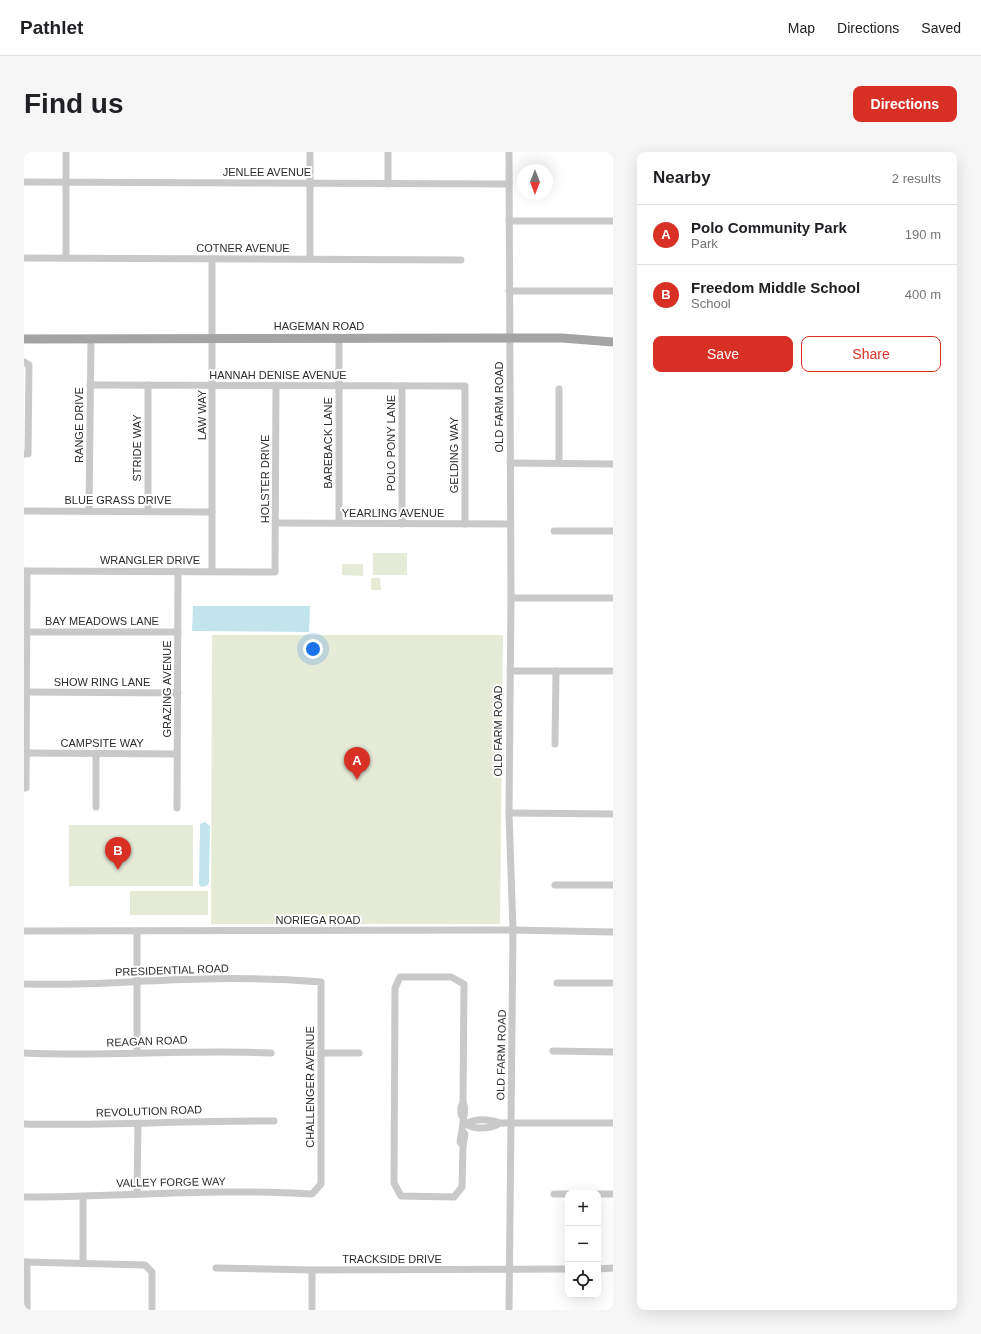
<!DOCTYPE html>
<meta charset="utf-8">
<style>
:root{--surface:#fff;--page:#f6f6f6;--text:#202124;--muted:#757577;--line:#e0e0e0;--accent:#d93025}
body{margin:0;font-family:Arial,sans-serif;background:var(--page);color:var(--text)}
.controls{position:absolute;right:12px;bottom:12px;display:grid;overflow:hidden;border-radius:8px;box-shadow:0 4px 16px #0002}
.controls button{width:36px;height:36px;display:grid;place-items:center;padding:0;border:0;border-bottom:1px solid var(--line);background:var(--surface);color:var(--text);font:20px sans-serif}
.compass{position:absolute;left:493px;top:12px;width:36px;height:36px;border-radius:50%;background:var(--surface);box-shadow:0 4px 16px #0002;rotate:180deg}
.you{position:absolute;left:289px;top:497px;width:14px;height:14px;margin:-10px;border:3px solid #fff;border-radius:50%;background:#1a73e8;box-shadow:0 0 0 6px #1a73e833}
.badge{display:grid;place-items:center;width:26px;height:26px;border-radius:50%;background:var(--accent);color:#fff;font-size:13px;font-weight:700}
.pin{position:absolute;translate:-50% -33px;filter:drop-shadow(0 1px 2px #0008)}
.pin::after{content:'';position:absolute;top:21px;width:14px;height:12px;background:inherit;clip-path:polygon(0 0,100% 0,50% 100%)}
.list{margin:0;padding:0;list-style:none}
h2{display:flex;justify-content:space-between;align-items:center;height:52px;margin:0;padding:0 16px;font-size:17px}
h2 small{font-size:13px;font-weight:400;color:var(--muted)}
.list li{display:grid;grid-template-columns:26px 1fr auto;gap:12px;align-items:center;box-sizing:border-box;height:60px;padding:0 16px;border-top:1px solid var(--line)}
.list b{display:block;font-size:15px;white-space:nowrap}
.list p{margin:0;font-size:13px;white-space:nowrap;color:var(--muted)}
.list em{font-size:13px;font-style:normal;color:var(--muted)}
.actions{display:flex;gap:8px;padding:12px 16px}
.actions a{flex:1;padding:9px 0;border:1px solid var(--accent);border-radius:8px;text-align:center;font-size:14px;color:var(--accent)}
.actions .main{background:var(--accent);color:#fff}
.icon{flex:none;width:22px;height:22px;fill:none;stroke:currentColor;stroke-width:2;stroke-linecap:round;stroke-linejoin:round}
.map{position:relative;flex:none;width:589px;height:1158px;overflow:hidden;border-radius:8px}
header{display:flex;align-items:center;gap:24px;box-sizing:border-box;height:56px;padding:0 20px;background:var(--surface);border-bottom:1px solid var(--line)}
header strong{font-size:19px}
nav{display:flex;gap:22px;margin-inline-start:auto;font-size:14px}
.intro{display:flex;align-items:center;justify-content:space-between;box-sizing:border-box;height:96px;padding:0 24px}
h1{margin:0;font-size:28px}
.button{padding:10px 18px;border-radius:8px;background:var(--accent);color:#fff;font-size:14px;font-weight:700}
main{display:flex;gap:24px;padding:0 24px}
aside{flex:1;background:var(--surface);border-radius:8px;box-shadow:0 4px 16px #0002}
.map>svg:first-child{display:block}
</style>
<header>
<strong>Pathlet</strong>
<nav><a>Map</a><a>Directions</a><a>Saved</a></nav>
</header>
<div class="intro"><h1>Find us</h1><a class="button">Directions</a></div>
<main>
<div class="map">
<svg width="589" height="1158" viewBox="0 0 589 1158">
<rect width="100%" height="100%" fill="#fff"/>
<g fill="#e6ebd8">
<rect x="349" y="401" width="34" height="22"/>
<polygon points="318,412 339,412 339,424 318,423"/>
<polygon points="347,426 356,426 357,438 347,438"/>
<polygon points="188,483 479,483 476,772 187,772"/>
<rect x="45" y="673" width="124" height="61"/>
<rect x="106" y="739" width="78" height="24"/>
</g>
<g fill="#c2e4ed">
<polygon points="169,454 286,454 285,480 168,479"/>
<polygon points="181,670 186,674 185,730 183,734 177,735 175,732 176,676 176,672"/>
</g>
<g fill="none" stroke-linecap="round" stroke-linejoin="round">
<g stroke="#c9c9c9" stroke-width="7">
<polyline points="0,30 485,32"/>
<polyline points="364,32 364,0"/>
<polyline points="485,69 589,69"/>
<polyline points="0,106 437,108"/>
<polyline points="42,106 42,0"/>
<polyline points="286,107 286,0"/>
<polyline points="485,139 589,139"/>
<polyline points="0,210 5,213 4,302 0,302"/>
<polyline points="66,233 441,234 441,372"/>
<polyline points="486,311 589,312"/>
<polyline points="535,311 535,237"/>
<polyline points="0,359 188,360"/>
<polyline points="65,359 67,187"/>
<polyline points="124,359 124,233"/>
<polyline points="252,371 486,372"/>
<polyline points="315,371 315,186"/>
<polyline points="378,372 378,234"/>
<polyline points="530,379 589,379"/>
<polyline points="0,419 251,420 252,233"/>
<polyline points="188,419 188,107"/>
<polyline points="487,446 589,446"/>
<polyline points="3,480 154,480"/>
<polyline points="486,519 589,519"/>
<polyline points="3,540 154,541"/>
<polyline points="531,592 532,519"/>
<polyline points="2,601 153,602"/>
<polyline points="0,636 2,636 3,419"/>
<polyline points="72,655 72,602"/>
<polyline points="153,656 154,419"/>
<polyline points="485,661 589,662"/>
<polyline points="531,733 589,733"/>
<polyline points="0,779 489,778 589,780"/>
<polyline points="533,831 589,831"/>
<path d="M 0,832 C 60,834 119,828 179,827 C 218,826 258,827 297,830 L 297,1032 L 288,1042 C 192,1036 96,1045 0,1045"/>
<polyline points="529,899 589,900"/>
<polyline points="113,900 113,779"/>
<path d="M 0,901 C 82,905 165,897 247,901"/>
<polyline points="297,901 335,901"/>
<polyline points="439,951 440,832 427,825 376,825 371,836 370,1031 377,1044 430,1045 438,1035 439,994"/>
<path d="M 439,966 C 436,962 436,955 439,951 C 443,958 439,964 439,972 L 442,972"/>
<path d="M 476,971 C 468,977 450,978 442,972 C 451,966 466,967 476,971 L 589,971"/>
<path d="M 0,972 C 84,974 167,968 250,969"/>
<polyline points="439,972 436,990 439,994 441,982 439,980"/>
<polyline points="113,1041 114,972"/>
<polyline points="530,1042 544,1042"/>
<polyline points="574,1042 589,1042"/>
<polyline points="59,1045 59,1111"/>
<polyline points="0,1110 121,1113 128,1120 128,1158"/>
<polyline points="192,1116 288,1118 544,1117"/>
<polyline points="574,1117 589,1116"/>
<polyline points="288,1118 288,1158"/>
<polyline points="3,1158 3,1110"/>
<polyline points="485,1158 489,778 485,661 487,446 485,0"/>
</g>
<polyline stroke="#a4a4a4" stroke-width="9" points="0,187 538,186 589,190"/>
</g>
<g text-anchor="middle" dominant-baseline="central" stroke-width="4" stroke-linejoin="round" paint-order="stroke">
<g font-size="11" fill="#2c2c2c" stroke="#fff">
<text x="243" y="20">JENLEE AVENUE</text>
<text x="219" y="96">COTNER AVENUE</text>
<text x="295" y="174">HAGEMAN ROAD</text>
<text x="254" y="223">HANNAH DENISE AVENUE</text>
<text transform="translate(475 255) rotate(-90)">OLD FARM ROAD</text>
<text transform="translate(178 263) rotate(-90)">LAW WAY</text>
<text transform="translate(55 273) rotate(-90)">RANGE DRIVE</text>
<text transform="translate(304 291) rotate(-90)">BAREBACK LANE</text>
<text transform="translate(367 291) rotate(-90)">POLO PONY LANE</text>
<text transform="translate(113 296) rotate(-90)">STRIDE WAY</text>
<text transform="translate(430 303) rotate(-90)">GELDING WAY</text>
<text transform="translate(241 327) rotate(-90)">HOLSTER DRIVE</text>
<text x="94" y="348">BLUE GRASS DRIVE</text>
<text x="369" y="361">YEARLING AVENUE</text>
<text x="126" y="408">WRANGLER DRIVE</text>
<text x="78" y="469">BAY MEADOWS LANE</text>
<text x="78" y="530">SHOW RING LANE</text>
<text transform="translate(143 537) rotate(-90)">GRAZING AVENUE</text>
<text transform="translate(474 579) rotate(-90)">OLD FARM ROAD</text>
<text x="78" y="591">CAMPSITE WAY</text>
<text x="294" y="768">NORIEGA ROAD</text>
<text transform="translate(148 818) rotate(-2)">PRESIDENTIAL ROAD</text>
<text transform="translate(123 889) rotate(-2)">REAGAN ROAD</text>
<text transform="translate(477 903) rotate(-89)">OLD FARM ROAD</text>
<text transform="translate(286 935) rotate(-90)">CHALLENGER AVENUE</text>
<text transform="translate(125 959) rotate(-2)">REVOLUTION ROAD</text>
<text transform="translate(147 1030) rotate(-1)">VALLEY FORGE WAY</text>
<text x="368" y="1107">TRACKSIDE DRIVE</text>
</g>
</g>
</svg>
<div class="controls">
<button>+</button>
<button>−</button>
<button><svg class="icon" aria-label="locate" viewBox="0 0 24 24"><circle cx="12" cy="12" r="6"/><path d="M12 2v4M12 18v4M2 12h4M18 12h4"/></svg></button>
</div>
<svg class="compass" viewBox="-18 -18 36 36"><path d="M0-13l5 13h-10z" fill="#e53935"/><path d="M0 13l5-13h-10z" fill="#757577"/></svg>
<div class="you"></div>
<div class="pin badge" style="left:333px;top:628px">A</div>
<div class="pin badge" style="left:94px;top:718px">B</div>
</div>
<aside>
<h2>Nearby<small>2 results</small></h2>
<ul class="list">
<li><span class="badge">A</span><div><b>Polo Community Park</b><p>Park</p></div><em>190 m</em></li>
<li><span class="badge">B</span><div><b>Freedom Middle School</b><p>School</p></div><em>400 m</em></li>
</ul>
<div class="actions"><a class="main">Save</a><a>Share</a></div>
</aside>
</main>
